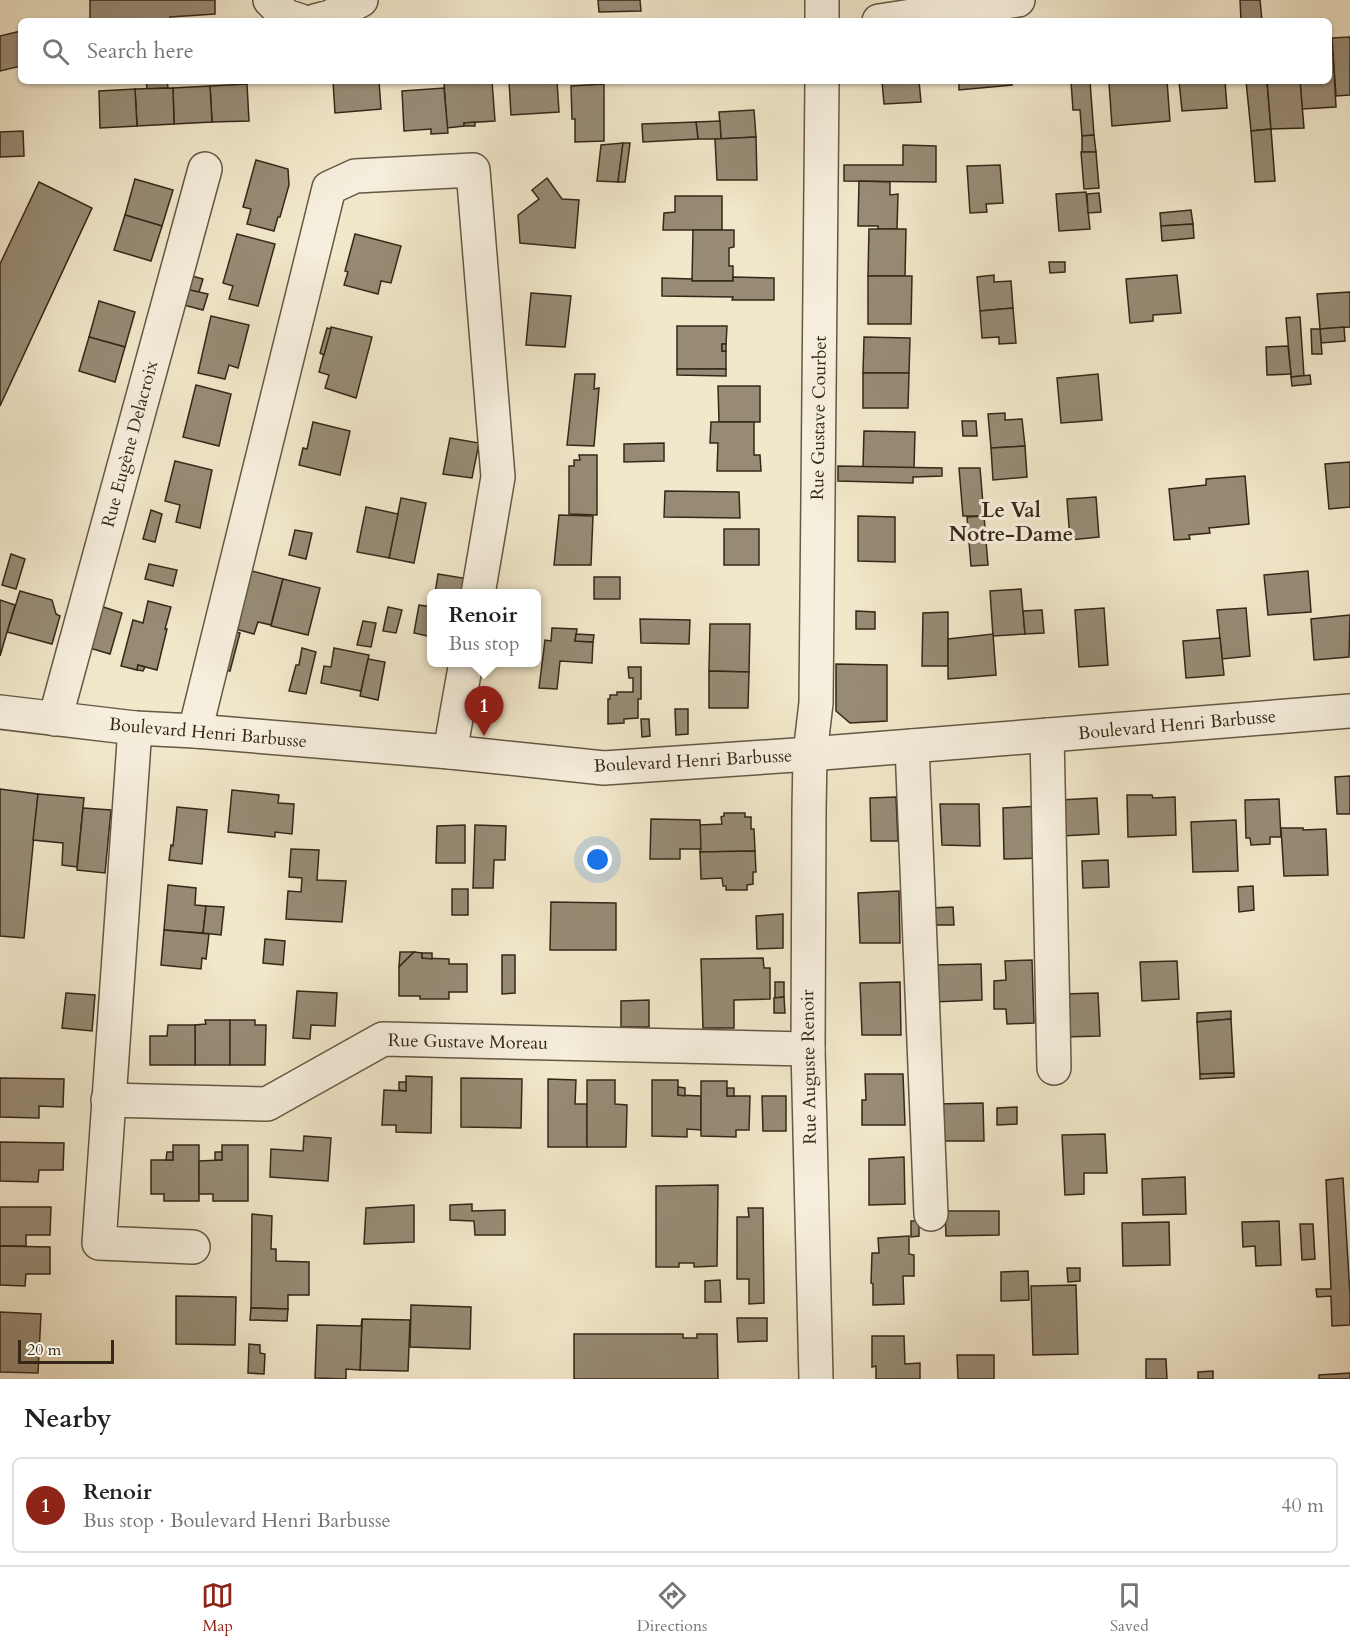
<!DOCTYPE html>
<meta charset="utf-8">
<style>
:root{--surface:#fff;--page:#f2f2f2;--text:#202124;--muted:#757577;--line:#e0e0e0;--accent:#8f2418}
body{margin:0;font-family:Cardo,serif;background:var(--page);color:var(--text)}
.scale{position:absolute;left:18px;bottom:15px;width:96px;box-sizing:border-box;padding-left:6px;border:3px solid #352818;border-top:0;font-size:16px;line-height:21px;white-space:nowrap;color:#352818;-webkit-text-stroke:4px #f6efdd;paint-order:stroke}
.you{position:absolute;left:598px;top:860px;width:21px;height:21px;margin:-15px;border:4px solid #fff;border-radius:50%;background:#1a73e8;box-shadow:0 0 0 9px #1a73e833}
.badge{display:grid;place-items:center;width:39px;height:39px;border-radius:50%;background:var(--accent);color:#fff;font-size:20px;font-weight:700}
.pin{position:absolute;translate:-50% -50px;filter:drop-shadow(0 2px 3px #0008)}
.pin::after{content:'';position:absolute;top:32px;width:21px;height:18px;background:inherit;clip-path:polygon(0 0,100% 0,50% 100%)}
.popup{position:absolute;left:427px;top:589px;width:114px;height:78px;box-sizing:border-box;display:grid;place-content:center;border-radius:9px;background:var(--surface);filter:drop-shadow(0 2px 4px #0005);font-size:20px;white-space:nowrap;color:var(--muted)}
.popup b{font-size:22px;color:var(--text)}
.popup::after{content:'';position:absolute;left:50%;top:100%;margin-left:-12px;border:12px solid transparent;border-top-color:var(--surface)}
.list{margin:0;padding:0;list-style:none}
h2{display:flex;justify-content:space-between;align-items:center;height:78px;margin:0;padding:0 24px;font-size:26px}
h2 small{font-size:20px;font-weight:400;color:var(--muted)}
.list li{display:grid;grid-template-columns:39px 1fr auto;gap:18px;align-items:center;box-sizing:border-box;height:96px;margin:0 12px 12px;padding:0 12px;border:2px solid var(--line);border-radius:9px}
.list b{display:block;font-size:22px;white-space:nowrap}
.list p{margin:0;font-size:20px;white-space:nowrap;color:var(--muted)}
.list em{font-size:20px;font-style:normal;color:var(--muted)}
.icon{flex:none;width:33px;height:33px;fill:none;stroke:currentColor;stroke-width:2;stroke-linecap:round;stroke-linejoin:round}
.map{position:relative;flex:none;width:1350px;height:1379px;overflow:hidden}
.search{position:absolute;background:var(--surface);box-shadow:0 2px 4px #0004;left:18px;right:18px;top:18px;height:66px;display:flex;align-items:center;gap:15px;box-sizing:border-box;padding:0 21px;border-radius:9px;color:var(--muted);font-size:22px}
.sheet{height:186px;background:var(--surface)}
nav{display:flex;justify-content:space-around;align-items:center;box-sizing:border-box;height:84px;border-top:2px solid var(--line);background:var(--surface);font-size:16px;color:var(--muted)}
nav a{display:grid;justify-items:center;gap:3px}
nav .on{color:var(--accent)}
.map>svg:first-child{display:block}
</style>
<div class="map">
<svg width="1350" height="1379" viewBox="0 0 1350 1379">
<rect width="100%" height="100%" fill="#f1e7ca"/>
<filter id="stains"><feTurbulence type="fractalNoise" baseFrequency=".00333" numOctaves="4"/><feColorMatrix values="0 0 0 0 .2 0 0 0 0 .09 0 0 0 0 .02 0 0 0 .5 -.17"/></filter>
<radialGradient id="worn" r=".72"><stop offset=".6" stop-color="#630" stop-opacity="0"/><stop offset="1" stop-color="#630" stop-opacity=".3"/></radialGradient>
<g fill="#978b75" stroke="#352818" stroke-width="1.5">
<polygon points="90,0 215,0 215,14 170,17 170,21 125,21 125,19 90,20"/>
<polygon points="598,0 640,0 641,11 599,12"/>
<polygon points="1240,0 1260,0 1262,21 1241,21"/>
<polygon points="21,31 21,66 0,71 0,36"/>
<polygon points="1350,37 1350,95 1336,96 1332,38"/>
<polygon points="1329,54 1333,54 1336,107 1302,109 1300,81 1329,81"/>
<polygon points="146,81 167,81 168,88 147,89"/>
<polygon points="333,81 379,81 381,109 335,113"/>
<polygon points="458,81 492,81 495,121 464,123 464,126 447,128 444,82"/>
<polygon points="509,81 557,81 559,112 511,115"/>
<polygon points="882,81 919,81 921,102 884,104"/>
<polygon points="959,81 1012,81 1012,85 959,90"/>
<polygon points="1071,81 1090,81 1094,135 1082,136 1080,110 1073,110"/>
<polygon points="1129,81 1130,83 1142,81 1167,81 1170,121 1112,126 1109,83"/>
<polygon points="1179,81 1225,81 1227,108 1182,111"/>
<polygon points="1246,81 1267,81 1271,129 1251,131"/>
<polygon points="1267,81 1300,81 1304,128 1271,129"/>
<polygon points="247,84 249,121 212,122 210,86"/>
<polygon points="604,84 604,141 575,142 575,119 572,119 571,86"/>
<polygon points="210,86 212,122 174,124 173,88"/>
<polygon points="173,88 174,124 137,126 135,89"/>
<polygon points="444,88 448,133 431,134 431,129 404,131 402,91"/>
<polygon points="135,89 137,126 100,128 99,91"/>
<polygon points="754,110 756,137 721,139 719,112"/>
<polygon points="720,121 721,139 698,139 696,122"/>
<polygon points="475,122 475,126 464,126 464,123"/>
<polygon points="696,122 698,139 643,142 642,124"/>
<polygon points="1271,129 1275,181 1255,182 1251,131"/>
<polygon points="23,131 24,156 0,157 0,132"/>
<polygon points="1094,135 1096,152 1082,152 1082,136"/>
<polygon points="756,137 757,180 717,180 715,139"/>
<polygon points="623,143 618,182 597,181 601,145"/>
<polygon points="623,143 630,143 625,182 618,182"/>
<polygon points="903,145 936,146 936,182 844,181 844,165 903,165"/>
<polygon points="1081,152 1096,152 1099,188 1084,189"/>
<polygon points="256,160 288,169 289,185 280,217 278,217 274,231 247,224 251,209 243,207"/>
<polygon points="1000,165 1003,203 986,204 987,212 970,213 967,166"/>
<polygon points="547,178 562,199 579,200 575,248 520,243 518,215 539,199 532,190"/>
<polygon points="135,179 173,190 162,226 125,215"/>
<polygon points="859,181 890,182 890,195 898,194 897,229 878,229 878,226 858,226"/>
<polygon points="39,182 92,208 0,406 0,264"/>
<polygon points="1086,192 1090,229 1059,231 1056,194"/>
<polygon points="1099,193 1101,212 1088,213 1087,194"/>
<polygon points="675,196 722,196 722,230 663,230 664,213 675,212"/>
<polygon points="1191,210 1193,224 1161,226 1160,213"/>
<polygon points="125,215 162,226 151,261 114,250"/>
<polygon points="1193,224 1194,238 1162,241 1161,226"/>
<polygon points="869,229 906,229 905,276 868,276"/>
<polygon points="693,230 734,230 734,247 729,248 729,266 733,266 733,281 692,281"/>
<polygon points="237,234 275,244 258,306 229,299 233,286 223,283"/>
<polygon points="355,234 401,246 391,283 381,281 378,294 344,285 348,272 345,271"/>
<polygon points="1049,262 1065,262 1065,272 1050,273"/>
<polygon points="185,274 203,279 199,292 181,288"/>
<polygon points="994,275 994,282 1011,281 1013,308 980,311 977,277"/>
<polygon points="1177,275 1181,313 1153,315 1153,321 1130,323 1126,279"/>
<polygon points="868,276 912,276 911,324 868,324"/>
<polygon points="733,277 774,278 774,300 732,300 733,297 662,296 662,278 692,279 692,281 733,281"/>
<polygon points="181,288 208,294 203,310 176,303"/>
<polygon points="1350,292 1350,327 1320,329 1317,294"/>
<polygon points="531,293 571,296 565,347 526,345"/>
<polygon points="99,301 135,312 125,347 89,337"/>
<polygon points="1013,308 1016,343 999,344 999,337 982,338 980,311"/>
<polygon points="211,316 249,325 238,368 229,365 225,379 198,373"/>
<polygon points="1300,317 1304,376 1291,377 1286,318"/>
<polygon points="677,326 727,326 726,344 722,344 722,351 726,351 726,369 677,369"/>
<polygon points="331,327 372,337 356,398 325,388 329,375 319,372"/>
<polygon points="1344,327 1345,341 1321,343 1320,329"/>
<polygon points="327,328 331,329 324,355 320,353"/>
<polygon points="1311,329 1320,329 1322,354 1312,354"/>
<polygon points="89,337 125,347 115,382 79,371"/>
<polygon points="864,337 910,338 909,373 863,373"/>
<rect x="722" y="344" width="4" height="7"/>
<polygon points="1288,346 1291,374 1267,375 1266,347"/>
<polygon points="677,369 726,369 726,376 677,375"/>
<polygon points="863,373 909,373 908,408 863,408"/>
<polygon points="575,374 595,374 594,389 599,388 594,446 567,445"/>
<polygon points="1098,374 1102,420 1061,423 1057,378"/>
<polygon points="1310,375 1311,384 1292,386 1291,377"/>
<polygon points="196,385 231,394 219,446 183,437"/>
<polygon points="718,386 760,386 760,422 719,422"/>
<polygon points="1005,413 1005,420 1022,419 1025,446 991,448 988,414"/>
<polygon points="962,421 976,421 977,436 963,436"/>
<polygon points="313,422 350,431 340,475 299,465 303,448 307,449"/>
<polygon points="711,422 754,422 754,455 760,455 761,471 717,471 718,443 710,443"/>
<polygon points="864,431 915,432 914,468 863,467"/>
<polygon points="450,438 479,443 472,478 443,474"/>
<polygon points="664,443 664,461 624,462 624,444"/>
<polygon points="1025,446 1027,477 993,480 991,448"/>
<polygon points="579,455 597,455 597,515 569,514 569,466 574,466 574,460 580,460"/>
<polygon points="175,461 212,470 200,528 176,522 180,505 165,501"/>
<polygon points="1350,462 1350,507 1329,509 1325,464"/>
<polygon points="838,466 942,468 942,476 913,477 913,483 838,481"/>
<polygon points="959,468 980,468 984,516 963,516"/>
<polygon points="1245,476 1249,524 1209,528 1210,533 1189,535 1190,539 1174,540 1169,489 1206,485 1206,479"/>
<polygon points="665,491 739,492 740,518 664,517"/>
<polygon points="1096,497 1099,537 1070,540 1067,499"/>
<polygon points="401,498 426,503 414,563 389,558"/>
<polygon points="366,507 398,514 389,558 357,552"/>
<polygon points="151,510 162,514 155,542 143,539"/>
<polygon points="559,515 593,516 591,565 554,565"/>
<polygon points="858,516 895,517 895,562 858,561"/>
<polygon points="984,516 988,565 971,566 967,517"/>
<rect x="724" y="529" width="35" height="36"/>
<polygon points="295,530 312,533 306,559 289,555"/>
<polygon points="11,554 25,559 16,589 2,585"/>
<polygon points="149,564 177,570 173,586 145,579"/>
<polygon points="240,568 283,579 271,625 258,622 254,634 225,626"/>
<polygon points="1308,571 1311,612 1268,615 1264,575"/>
<polygon points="438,574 469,579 467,594 435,594"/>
<rect x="594" y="577" width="26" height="22"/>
<polygon points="283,579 320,588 308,635 271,626"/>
<polygon points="1021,589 1025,634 993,636 990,591"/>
<polygon points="20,591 52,600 56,614 60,616 52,644 7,632"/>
<polygon points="0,600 15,605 0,656"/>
<polygon points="148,601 171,607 165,629 167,629 157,670 138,665 137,670 121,666 133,620 143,623"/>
<polygon points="94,604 122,613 110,654 83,646"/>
<polygon points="419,605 432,607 432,623 430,623 428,636 414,633"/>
<polygon points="388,607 402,610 396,633 383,631"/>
<polygon points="1104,608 1108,665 1079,667 1075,610"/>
<polygon points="1246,608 1250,656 1222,659 1217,610"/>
<polygon points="1042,610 1044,633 1025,634 1023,611"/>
<polygon points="856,611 875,612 875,629 856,629"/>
<polygon points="948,612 948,666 922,666 923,613"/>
<polygon points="1350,615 1349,657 1314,660 1311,619"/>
<polygon points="640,619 690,620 689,644 641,643"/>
<polygon points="363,621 376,623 371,647 357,645"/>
<polygon points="710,624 750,624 749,672 709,671"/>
<polygon points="224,628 240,633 230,671 214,667"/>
<polygon points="552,628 577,629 575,641 593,642 592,663 560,661 557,689 539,688 545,640 551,641"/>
<polygon points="576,634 594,635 593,642 575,641"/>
<polygon points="993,634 996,675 948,679 948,639"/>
<polygon points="1220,638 1224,675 1186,678 1183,641"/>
<polygon points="302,648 316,652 306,694 289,691 296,665 299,665"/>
<polygon points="334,648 369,655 361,691 321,683 324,666 331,667"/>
<polygon points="368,659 385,662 378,700 360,696"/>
<polygon points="836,664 887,665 887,721 850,723 836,711"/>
<polygon points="138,665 145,667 143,671 137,670"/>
<polygon points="628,667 641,667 641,699 638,699 638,718 624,719 624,723 608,724 608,699 610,699 610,695 617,695 617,692 633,692 633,678 629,678"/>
<polygon points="709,671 749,672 748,708 709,708"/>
<polygon points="675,709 688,709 688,734 676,735"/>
<polygon points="641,719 649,719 650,736 642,737"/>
<polygon points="1350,776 1350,814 1337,814 1335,777"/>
<polygon points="0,789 38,794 24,938 0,936"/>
<polygon points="232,790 279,795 278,803 294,804 292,834 275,832 275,837 228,832"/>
<polygon points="38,794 84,798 77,867 62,865 63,843 33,840"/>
<polygon points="1127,795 1152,795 1153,798 1175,797 1176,835 1128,837"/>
<polygon points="896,797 898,841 871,841 870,798"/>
<polygon points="1097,798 1099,834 1061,836 1060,800"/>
<polygon points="1279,799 1281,837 1270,837 1270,844 1251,845 1250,838 1246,838 1245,800"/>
<polygon points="940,804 979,804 980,846 942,845"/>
<polygon points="1041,806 1042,858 1004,859 1003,808"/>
<polygon points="177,807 207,810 202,864 169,860 171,845 173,846"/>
<polygon points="83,808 111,810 105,873 77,870"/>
<polygon points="724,813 745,813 745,817 751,817 751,829 754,829 755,851 700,852 700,825 722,824 721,817 724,816"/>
<polygon points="651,819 700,820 701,849 680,849 680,859 650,859"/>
<polygon points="1236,820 1238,871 1193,872 1191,822"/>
<polygon points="465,825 465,863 436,863 437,826"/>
<polygon points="475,825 506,826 505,860 494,860 493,888 473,888"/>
<polygon points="1281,828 1303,828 1303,830 1326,829 1328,875 1284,876"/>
<polygon points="291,849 319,850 317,880 346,881 342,922 286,919 288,891 301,892 302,878 289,877"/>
<polygon points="755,851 756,872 753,872 753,884 747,885 747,890 726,890 726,886 723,886 722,878 701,879 700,852"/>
<polygon points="1108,860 1109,887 1083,888 1082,861"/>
<polygon points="168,885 196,888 195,905 206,906 203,933 164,930"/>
<polygon points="1253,886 1254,910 1239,912 1238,887"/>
<rect x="452" y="889" width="16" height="26"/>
<polygon points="899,891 900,943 860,943 858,893"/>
<polygon points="551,902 616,903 616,950 550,950"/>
<polygon points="206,906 224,907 221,935 203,933"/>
<polygon points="953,907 954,925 930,925 929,908"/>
<polygon points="783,914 783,948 757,949 756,916"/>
<polygon points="164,930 209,934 206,959 202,958 201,969 161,965"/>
<polygon points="265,939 285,941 283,965 263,963"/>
<polygon points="400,952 414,952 399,967"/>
<polygon points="414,952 422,953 422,958 449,959 449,964 467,964 467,992 449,992 449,999 420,999 420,996 399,996 399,967"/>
<polygon points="422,953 432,953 432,959 422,958"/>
<polygon points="502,955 515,955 515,993 502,994"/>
<polygon points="763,958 764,968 770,968 770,999 734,1000 734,1028 703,1028 701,959"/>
<polygon points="1032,960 1034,1023 1007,1024 1006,1009 994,1009 994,981 1006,980 1005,961"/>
<polygon points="1177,961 1179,999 1142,1001 1140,962"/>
<polygon points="981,964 982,1000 933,1002 933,965"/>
<polygon points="775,982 784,982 784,997 775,998"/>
<polygon points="900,982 901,1035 862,1035 860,983"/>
<polygon points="297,991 337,993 335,1026 311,1025 310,1039 293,1038"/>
<polygon points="66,993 95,995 92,1031 62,1028"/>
<polygon points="1098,993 1100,1036 1063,1037 1062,994"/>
<polygon points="784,997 785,1013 774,1013 774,998"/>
<polygon points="649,1000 649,1027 621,1027 621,1001"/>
<polygon points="1231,1011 1231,1019 1197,1022 1197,1013"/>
<polygon points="1231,1019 1234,1073 1200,1074 1197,1022"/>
<polygon points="205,1020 230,1020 230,1065 195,1065 195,1025 206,1024"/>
<polygon points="230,1020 255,1020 255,1025 266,1025 265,1065 230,1065"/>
<polygon points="168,1025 195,1025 195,1065 150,1065 150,1036 167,1036"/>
<polygon points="1234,1073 1234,1077 1200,1079 1200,1074"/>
<polygon points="865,1074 903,1074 905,1125 862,1125 862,1100 866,1100"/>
<polygon points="406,1076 432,1077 431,1133 396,1132 396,1125 382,1125 384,1090 406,1091"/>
<polygon points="0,1078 64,1079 63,1107 39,1106 39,1118 0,1117"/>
<polygon points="461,1078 522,1079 521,1128 461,1127"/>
<polygon points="548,1079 576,1080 575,1104 587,1104 587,1147 548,1147"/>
<polygon points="587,1080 615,1080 615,1104 627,1105 626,1147 587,1147"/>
<polygon points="652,1080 678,1080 678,1095 701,1096 701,1130 687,1129 687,1137 652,1136"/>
<polygon points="701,1081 727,1081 727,1096 750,1096 749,1130 736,1130 736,1137 701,1136"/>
<polygon points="399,1082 406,1082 406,1091 399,1090"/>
<polygon points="678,1087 685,1088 685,1096 678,1095"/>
<rect x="727" y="1088" width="7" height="8"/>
<polygon points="762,1096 786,1096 786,1131 763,1131"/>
<polygon points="983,1103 984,1141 937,1141 936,1104"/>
<polygon points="1017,1107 1017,1124 997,1125 997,1108"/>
<polygon points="1105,1134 1107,1173 1084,1173 1084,1194 1065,1195 1062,1135"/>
<polygon points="304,1136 331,1138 328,1181 270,1177 271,1149 303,1151"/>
<polygon points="0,1142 64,1143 63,1170 39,1170 38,1182 0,1181"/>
<polygon points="173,1145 199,1145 199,1201 164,1201 164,1194 151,1194 151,1160 173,1160"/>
<polygon points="222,1145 248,1145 248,1201 213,1201 213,1194 199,1194 199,1161 222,1160"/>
<polygon points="167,1152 173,1152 173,1160 166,1160"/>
<rect x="215" y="1152" width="7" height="8"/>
<polygon points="904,1157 905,1204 869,1205 869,1159"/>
<polygon points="1185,1177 1186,1214 1143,1215 1142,1179"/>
<polygon points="1343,1178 1350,1295 1350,1325 1332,1326 1331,1296 1317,1297 1316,1289 1331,1289 1326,1180"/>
<polygon points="718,1185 717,1266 694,1267 694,1263 679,1263 679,1267 656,1267 656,1186"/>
<polygon points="472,1204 472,1211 505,1210 505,1235 475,1235 474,1221 450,1220 450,1205"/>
<polygon points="414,1205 414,1242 364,1244 366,1208"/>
<polygon points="0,1207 51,1207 50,1235 26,1235 26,1246 0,1246"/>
<polygon points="748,1208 763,1208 764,1303 749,1304 749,1279 737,1279 737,1217 749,1217"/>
<polygon points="945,1211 999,1211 999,1235 946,1236"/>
<polygon points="252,1214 272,1216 271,1249 276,1249 276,1261 309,1262 309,1295 288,1295 288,1309 251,1308"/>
<polygon points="911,1221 919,1221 919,1236 911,1237"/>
<polygon points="1279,1221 1281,1265 1256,1266 1255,1246 1243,1247 1242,1222"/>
<polygon points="1169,1222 1170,1265 1123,1266 1122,1223"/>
<polygon points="1300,1224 1313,1224 1315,1259 1302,1260"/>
<polygon points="909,1236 909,1254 914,1255 914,1276 903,1276 904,1304 873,1305 873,1284 871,1283 872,1253 879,1253 878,1238"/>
<polygon points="0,1246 50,1247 50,1274 26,1274 25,1286 0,1285"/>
<polygon points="1067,1268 1080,1268 1080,1281 1068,1282"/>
<polygon points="1028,1271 1029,1300 1001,1301 1001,1272"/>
<polygon points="720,1280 721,1302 705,1302 705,1281"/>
<polygon points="1076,1285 1078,1354 1033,1355 1031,1286"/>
<polygon points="176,1296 236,1297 235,1345 176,1344"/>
<polygon points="411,1305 471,1307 470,1349 410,1347"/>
<polygon points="251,1308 288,1309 287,1321 250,1320"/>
<polygon points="0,1312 41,1314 38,1373 0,1372"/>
<polygon points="737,1318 767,1318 767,1341 738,1342"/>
<polygon points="362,1319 410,1320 408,1371 360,1370"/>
<polygon points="362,1319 360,1370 346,1369 346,1379 315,1378 317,1325 361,1326"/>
<polygon points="574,1334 683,1334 683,1338 697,1338 697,1334 717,1334 718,1379 574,1379"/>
<polygon points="872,1336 904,1336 905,1364 920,1363 920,1379 876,1379 876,1366 872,1367"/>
<polygon points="249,1344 260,1345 260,1353 265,1354 264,1374 248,1373"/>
<polygon points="957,1355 994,1355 994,1379 958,1379"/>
<polygon points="1146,1359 1166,1359 1167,1379 1146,1379"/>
<polygon points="1213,1371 1213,1379 1198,1379 1198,1372"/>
<polygon points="1350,1373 1350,1379 1319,1379 1319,1375"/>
</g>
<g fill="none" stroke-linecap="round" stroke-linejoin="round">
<g stroke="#645844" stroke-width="36">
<g id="minor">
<polyline points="270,0 286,16 301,21"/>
<polyline points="822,0 822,21"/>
<polyline points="315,21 330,17 361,0"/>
<polyline points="879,21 1018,0"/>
<polyline points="0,712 135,728 195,731 450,752 604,768 810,754 1350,711"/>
<polyline points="55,719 205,169"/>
<polyline points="135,728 99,1243 193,1247"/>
<polyline points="195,731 329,188 355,176 473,170 498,477 478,594"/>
<polyline points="1047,735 1054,1068"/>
<polyline points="912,746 931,1214"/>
<polyline points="450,752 466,662"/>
<polyline points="108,1100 267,1104 383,1039 808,1049"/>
<polyline points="816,1379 808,1049 809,811 810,754 816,703 822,81"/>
</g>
</g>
<use href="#minor" stroke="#f6efdd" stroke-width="33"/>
</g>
<g text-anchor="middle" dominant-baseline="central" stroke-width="6" stroke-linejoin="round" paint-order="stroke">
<g font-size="18" fill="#352818" stroke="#f6efdd">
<text transform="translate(819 418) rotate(-89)">Rue Gustave Courbet</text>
<text transform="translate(130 444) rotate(-75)">Rue Eugène Delacroix</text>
<text transform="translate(1177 725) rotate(-5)">Boulevard Henri Barbusse</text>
<text transform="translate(208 733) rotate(5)">Boulevard Henri Barbusse</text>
<text transform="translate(693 761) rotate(-3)">Boulevard Henri Barbusse</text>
<text transform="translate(468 1042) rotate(1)">Rue Gustave Moreau</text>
<text transform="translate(809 1067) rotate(-91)">Rue Auguste Renoir</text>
</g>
<g font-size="21" font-weight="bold" fill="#352818" stroke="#f6efdd">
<text x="1011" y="510">Le Val<tspan x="1011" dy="24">Notre-Dame</tspan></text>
</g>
</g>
<rect width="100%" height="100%" filter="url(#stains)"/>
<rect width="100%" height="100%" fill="url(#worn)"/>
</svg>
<div class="scale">20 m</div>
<div class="you"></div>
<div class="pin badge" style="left:484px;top:736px">1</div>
<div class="popup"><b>Renoir</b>Bus stop</div>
<div class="search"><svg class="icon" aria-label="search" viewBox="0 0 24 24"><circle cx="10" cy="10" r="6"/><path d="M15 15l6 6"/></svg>Search here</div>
</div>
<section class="sheet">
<h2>Nearby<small></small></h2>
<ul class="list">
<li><span class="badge">1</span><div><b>Renoir</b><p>Bus stop · Boulevard Henri Barbusse</p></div><em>40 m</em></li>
</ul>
</section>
<nav>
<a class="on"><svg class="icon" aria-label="map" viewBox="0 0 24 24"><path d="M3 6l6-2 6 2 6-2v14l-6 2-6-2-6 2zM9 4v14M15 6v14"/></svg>Map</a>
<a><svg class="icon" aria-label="directions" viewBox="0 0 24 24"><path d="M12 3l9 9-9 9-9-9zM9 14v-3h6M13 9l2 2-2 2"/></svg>Directions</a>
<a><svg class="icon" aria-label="saved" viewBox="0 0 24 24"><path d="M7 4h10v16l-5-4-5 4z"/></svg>Saved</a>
</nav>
